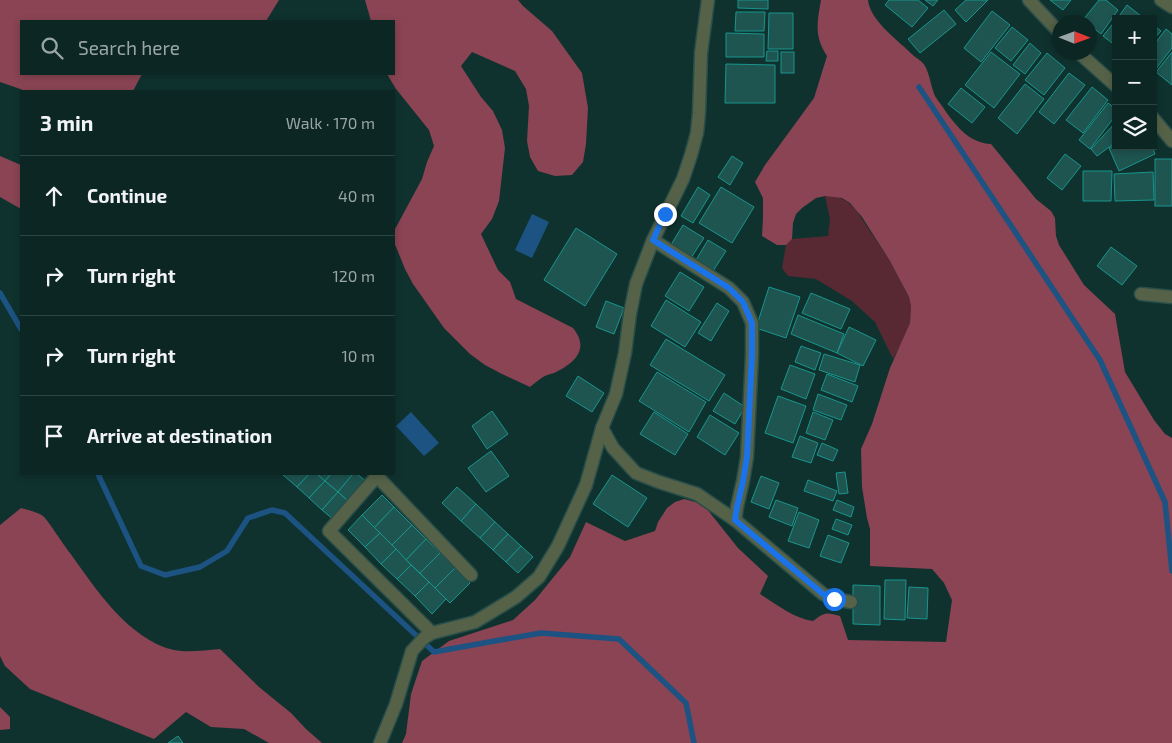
<!DOCTYPE html>
<meta charset="utf-8">
<style>
:root{--surface:#0b2623;--page:#142e2b;--text:#f1f3f6;--muted:#9aa5a6;--line:#2b4341}
body{margin:0;font-family:"Exo 2",sans-serif;background:var(--page);color:var(--text)}
.controls{position:absolute;right:15px;top:15px;display:grid;overflow:hidden;border-radius:0px;box-shadow:0 2px 8px #0003}
.controls button{width:45px;height:45px;display:grid;place-items:center;padding:0;border:0;border-bottom:1px solid var(--line);background:var(--surface);color:var(--text);font:25px sans-serif}
.compass{position:absolute;left:1052px;top:15px;width:45px;height:45px;border-radius:50%;background:var(--surface);box-shadow:0 2px 8px #0003;rotate:91deg}
.stop{position:absolute;width:15px;height:15px;margin:-11px;border:4px solid #1a73e8;border-radius:50%;background:#fff}
.stop.end{background:#1a73e8;border-color:#fff;box-shadow:0 1px 5px #0008}
.list{margin:0;padding:0;list-style:none}
h2{display:flex;justify-content:space-between;align-items:center;height:65px;margin:0;padding:0 20px;font-size:21px}
h2 small{font-size:16px;font-weight:400;color:var(--muted)}
.list li{display:grid;grid-template-columns:32px 1fr auto;gap:15px;align-items:center;box-sizing:border-box;height:80px;padding:0 20px;border-top:1px solid var(--line)}
.list b{display:block;font-size:19px;white-space:nowrap}
.list em{font-size:16px;font-style:normal;color:var(--muted)}
.icon{flex:none;width:28px;height:28px;fill:none;stroke:currentColor;stroke-width:2;stroke-linecap:round;stroke-linejoin:round}
.map{position:relative;flex:none;width:1172px;height:743px;overflow:hidden}
.search{position:absolute;background:var(--surface);box-shadow:0 2px 8px #0003;left:20px;top:20px;width:375px;height:55px;display:flex;align-items:center;gap:12px;box-sizing:border-box;padding:0 18px;border-radius:0px;color:var(--muted);font-size:19px}
.panel{position:absolute;background:var(--surface);box-shadow:0 2px 8px #0003;left:20px;top:90px;width:375px;height:385px;border-radius:0px}
.map>svg:first-child{display:block}
</style>
<div class="map">
<svg width="1172" height="743" viewBox="0 0 1172 743">
<rect width="100%" height="100%" fill="#0f322f"/>
<path fill="#582933" d="M 825,196 C 840,196 846,199 856,210 L 890,261 L 909,297 L 911,306 L 910,323 L 904,339 L 893,359 L 875,322 L 852,301 L 816,279 L 788,276 L 782,268 L 786,245 L 792,239 L 828,236 L 830,219 Z"/>
<g fill="#8a4453">
<polygon points="0,0 279,0 266,21 21,21 21,74 142,74 133,91 26,91 0,82"/>
<path d="M 365,0 L 518,0 L 523,6 L 552,31 L 582,73 L 588,108 L 586,144 L 583,162 L 572,175 L 555,176 L 538,171 L 530,157 L 527,141 L 529,106 L 526,89 L 515,71 L 472,52 L 461,66 L 481,97 L 493,111 L 502,130 L 505,148 L 499,201 L 492,219 L 481,234 L 498,270 L 510,282 L 516,299 L 573,328 C 590,349 575,363 554,373 C 550,374 546,375 543,377 C 538,380 534,384 530,387 L 500,373 L 485,365 L 470,354 L 444,328 L 413,284 L 405,269 L 394,242 L 394,231 L 422,179 L 427,162 L 434,146 L 429,130 L 396,89 L 387,74 L 394,74 L 394,21 L 371,21 Z"/>
<path d="M 821,0 L 868,0 C 870,21 899,41 914,56 C 918,59 923,62 925,66 C 930,75 931,87 935,96 C 938,101 943,107 946,112 C 958,128 970,143 991,144 L 1036,199 L 1051,211 L 1055,218 L 1056,236 L 1059,245 L 1084,285 L 1115,314 L 1125,372 L 1154,420 L 1165,434 L 1172,438 L 1172,743 L 402,743 L 406,734 L 411,694 L 422,661 L 449,641 L 513,620 L 535,600 L 570,557 L 586,522 L 625,541 L 655,531 L 658,522 L 667,508 L 675,502 L 684,499 L 703,504 L 738,548 L 768,576 L 760,594 C 776,604 795,619 813,621 C 825,612 826,612 840,616 L 848,640 L 946,642 L 952,600 L 944,583 L 932,569 L 870,566 L 870,529 L 867,518 L 862,487 L 861,449 L 872,424 L 890,368 L 910,323 L 911,306 L 909,297 L 890,261 L 862,217 L 850,203 L 842,198 L 825,196 L 816,198 L 802,208 L 796,214 L 793,223 L 792,239 L 786,245 L 777,245 L 762,236 L 763,218 L 763,198 L 755,182 L 765,165 L 814,98 L 827,56 C 814,36 817,23 821,0 Z"/>
<polygon points="0,156 21,165 21,209 0,197"/>
<path d="M 21,508 C 28,510 37,512 43,516 C 48,520 64,546 70,553 C 95,588 129,640 174,650 C 188,653 205,650 220,649 L 259,687 L 291,713 L 306,729 L 322,743 L 269,743 L 244,729 L 211,727 L 186,712 L 154,739 L 30,689 L 5,666 L 0,656 L 0,525 Z"/>
<polygon points="0,707 10,717 10,729 0,730"/>
</g>
<g fill="#1c5382">
<polygon points="532,214 549,222 532,258 515,250"/>
<polygon points="411,412 439,443 424,456 396,426"/>
</g>
<g fill="none" stroke-linecap="round" stroke-linejoin="round">
<g stroke="#1c5382" stroke-width="5.5">
<polyline points="919,87 1100,360 1165,502 1172,571"/>
<polyline points="0,293 21,329"/>
<polyline points="98,474 141,566 165,575 200,567 227,551 248,518 272,510 285,513 434,652 489,642 541,633 619,639 686,703 694,743"/>
</g>
</g>
<g fill="#1e5551" stroke="#19958d">
<polygon points="738,0 768,0 768,9 738,8"/>
<polygon points="889,0 918,0 928,8 912,27 885,5"/>
<polygon points="925,0 938,0 933,6"/>
<polygon points="966,0 988,0 966,22 955,10"/>
<polygon points="1050,0 1071,0 1063,10"/>
<polygon points="1099,0 1106,0 1118,10 1101,34 1090,25 1090,22 1087,22 1083,20"/>
<polygon points="1127,5 1141,16 1138,19 1117,19"/>
<polygon points="944,10 956,24 920,53 908,39"/>
<polygon points="992,11 1010,25 981,62 964,48"/>
<polygon points="736,12 765,12 764,31 735,31"/>
<polygon points="769,13 793,13 793,49 768,49"/>
<polygon points="1116,20 1116,46 1103,36"/>
<polygon points="1153,25 1161,31 1153,40"/>
<polygon points="1012,27 1028,40 1011,61 995,48"/>
<polygon points="1166,29 1172,34 1172,48 1155,70 1153,68 1153,46"/>
<polygon points="726,33 764,34 764,57 726,57"/>
<polygon points="1030,43 1041,53 1025,74 1013,65"/>
<polygon points="767,51 778,51 778,61 766,61"/>
<rect x="781" y="52" width="13" height="21"/>
<polygon points="991,52 1020,74 994,108 965,85"/>
<polygon points="1172,52 1172,85 1156,72"/>
<polygon points="1047,53 1065,68 1044,95 1025,80"/>
<polygon points="726,64 775,65 775,103 725,103"/>
<polygon points="1069,73 1085,85 1054,124 1039,112"/>
<polygon points="1025,84 1044,99 1017,134 998,118"/>
<polygon points="1092,87 1108,100 1083,133 1066,120"/>
<polygon points="961,88 985,107 972,123 948,104"/>
<polygon points="1108,103 1116,109 1116,115 1090,149 1079,140"/>
<polygon points="1116,122 1116,142 1097,156 1091,149"/>
<polygon points="1116,145 1116,146 1152,146 1155,154 1119,171 1109,148"/>
<polygon points="1065,154 1081,166 1062,190 1047,178"/>
<polygon points="732,156 743,163 730,185 718,177"/>
<rect x="1155" y="159" width="17" height="47"/>
<polygon points="1083,171 1112,171 1111,201 1083,201"/>
<polygon points="1153,172 1154,200 1115,201 1114,174"/>
<polygon points="698,187 710,195 693,223 681,216"/>
<polygon points="721,187 754,207 732,243 699,223"/>
<polygon points="683,225 704,238 689,261 669,248"/>
<polygon points="576,228 617,254 585,306 544,280"/>
<polygon points="708,240 726,251 713,271 696,260"/>
<polygon points="1111,247 1137,266 1122,285 1097,266"/>
<polygon points="680,272 704,287 689,311 665,296"/>
<polygon points="769,287 800,297 786,338 756,328"/>
<polygon points="811,293 850,309 841,329 802,313"/>
<polygon points="666,300 701,322 685,347 651,326"/>
<polygon points="606,301 624,308 614,334 596,327"/>
<polygon points="717,303 729,311 711,341 698,333"/>
<polygon points="798,315 844,334 837,353 791,334"/>
<polygon points="849,327 876,340 863,366 837,353"/>
<polygon points="666,339 725,375 709,401 650,365"/>
<polygon points="801,346 821,353 815,370 795,362"/>
<polygon points="824,354 860,365 855,382 819,370"/>
<polygon points="790,365 815,374 806,399 781,389"/>
<polygon points="657,372 706,402 689,432 639,401"/>
<polygon points="827,374 858,386 852,402 821,390"/>
<polygon points="578,376 604,393 592,412 566,396"/>
<polygon points="724,393 745,407 735,424 713,411"/>
<polygon points="818,394 847,405 841,420 813,410"/>
<polygon points="778,396 806,406 793,443 765,433"/>
<polygon points="492,411 508,434 487,449 472,426"/>
<polygon points="654,412 688,434 675,455 640,434"/>
<polygon points="813,412 833,420 825,440 806,433"/>
<polygon points="710,415 739,433 725,455 697,437"/>
<polygon points="800,436 818,443 811,463 792,457"/>
<polygon points="822,443 838,450 833,461 817,455"/>
<polygon points="491,451 509,476 486,492 468,468"/>
<polygon points="845,472 848,493 839,494 836,473"/>
<polygon points="284,474 309,474 297,487 283,475"/>
<polygon points="309,474 317,474 325,481 309,498 297,487"/>
<polygon points="317,474 331,474 325,481"/>
<polygon points="331,474 353,474 338,492 325,481"/>
<polygon points="353,474 357,474 367,482 349,502 338,492"/>
<polygon points="612,475 647,498 628,527 593,504"/>
<polygon points="761,476 779,483 769,509 751,502"/>
<polygon points="808,480 837,491 833,501 804,491"/>
<polygon points="325,481 338,492 322,510 309,498"/>
<polygon points="457,487 476,504 461,521 442,503"/>
<polygon points="338,492 349,502 334,520 322,510"/>
<polygon points="382,495 394,507 374,528 362,515"/>
<polygon points="776,500 798,508 792,526 769,517"/>
<polygon points="837,500 854,507 851,517 833,510"/>
<polygon points="476,504 495,522 480,538 461,521"/>
<polygon points="394,507 412,525 392,545 374,528"/>
<polygon points="799,512 819,520 809,548 788,541"/>
<polygon points="362,515 380,533 365,547 348,530"/>
<polygon points="836,519 852,525 848,535 832,529"/>
<polygon points="495,522 508,534 493,550 480,538"/>
<polygon points="412,525 426,539 406,560 392,545"/>
<polygon points="380,533 396,549 381,564 365,547"/>
<polygon points="508,534 521,546 506,562 493,550"/>
<polygon points="828,535 849,543 841,563 820,556"/>
<polygon points="426,539 440,553 420,573 406,560"/>
<polygon points="521,546 533,557 518,573 506,562"/>
<polygon points="396,549 411,565 397,579 381,564"/>
<polygon points="440,553 455,568 435,588 420,573"/>
<polygon points="411,565 429,582 415,596 397,579"/>
<polygon points="455,568 470,583 450,603 435,588"/>
<polygon points="885,580 906,580 905,620 884,619"/>
<polygon points="429,582 446,599 432,614 415,596"/>
<polygon points="853,585 880,586 880,625 853,624"/>
<polygon points="909,587 928,588 927,619 907,618"/>
<polygon points="178,736 183,743 168,743"/>
</g>
<g fill="none" stroke-linecap="round" stroke-linejoin="round">
<g stroke="#284e4a" stroke-width="15">
<g id="minor">
<polyline points="1029,0 1060,33"/>
<polyline points="1161,0 1172,7"/>
<polyline points="1078,52 1116,86"/>
<polyline points="1153,118 1172,141"/>
<polyline points="653,240 729,288 743,302 752,323 752,355 747,457 743,481 737,507 735,520 823,594 834,599 851,602"/>
<polyline points="1141,294 1172,297"/>
<polyline points="602,428 613,448 636,473 659,482 697,494 735,520"/>
<polyline points="375,474 471,575"/>
<polyline points="377,476 329,531 432,633"/>
<polyline points="380,743 396,704 412,651 424,638 432,633 475,622 516,597 539,577 558,546 586,485 602,428 616,394 625,353 630,314 636,284 653,240 683,179 691,155 697,133 699,113 701,53 708,0"/>
</g>
</g>
<use href="#minor" stroke="#566248" stroke-width="12"/>
</g>
<g fill="none" stroke-linecap="round" stroke-linejoin="round">
<polyline stroke="#1a73e8" stroke-width="6" points="665,214 653,240 729,288 743,302 752,323 752,355 747,457 743,481 737,507 735,520 823,594 834,599"/>
</g>
</svg>
<div class="controls">
<button>+</button>
<button>−</button>
<button><svg class="icon" aria-label="layers" viewBox="0 0 24 24"><path d="M12 4l9 5-9 5-9-5zM3 14l9 5 9-5"/></svg></button>
</div>
<svg class="compass" viewBox="-18 -18 36 36"><path d="M0-13l5 13h-10z" fill="#e53935"/><path d="M0 13l5-13h-10z" fill="#9aa5a6"/></svg>
<div class="stop" style="left:834px;top:599px"></div>
<div class="stop end" style="left:665px;top:214px"></div>
<div class="search"><svg class="icon" aria-label="search" viewBox="0 0 24 24"><circle cx="10" cy="10" r="6"/><path d="M15 15l6 6"/></svg>Search here</div>
<section class="panel">
<h2>3 min<small>Walk · 170 m</small></h2>
<ul class="list">
<li><svg class="icon" aria-label="ahead" viewBox="0 0 24 24"><path d="M12 20V5M6 11l6-6 6 6"/></svg><div><b>Continue</b></div><em>40 m</em></li>
<li><svg class="icon" aria-label="right" viewBox="0 0 24 24"><path d="M7 20v-9h11M14 6l5 5-5 5"/></svg><div><b>Turn right</b></div><em>120 m</em></li>
<li><svg class="icon" aria-label="right" viewBox="0 0 24 24"><path d="M7 20v-9h11M14 6l5 5-5 5"/></svg><div><b>Turn right</b></div><em>10 m</em></li>
<li><svg class="icon" aria-label="arrive" viewBox="0 0 24 24"><path d="M6 21V4h12l-3 4 3 4H6"/></svg><div><b>Arrive at destination</b></div></li>
</ul>
</section>
</div>
